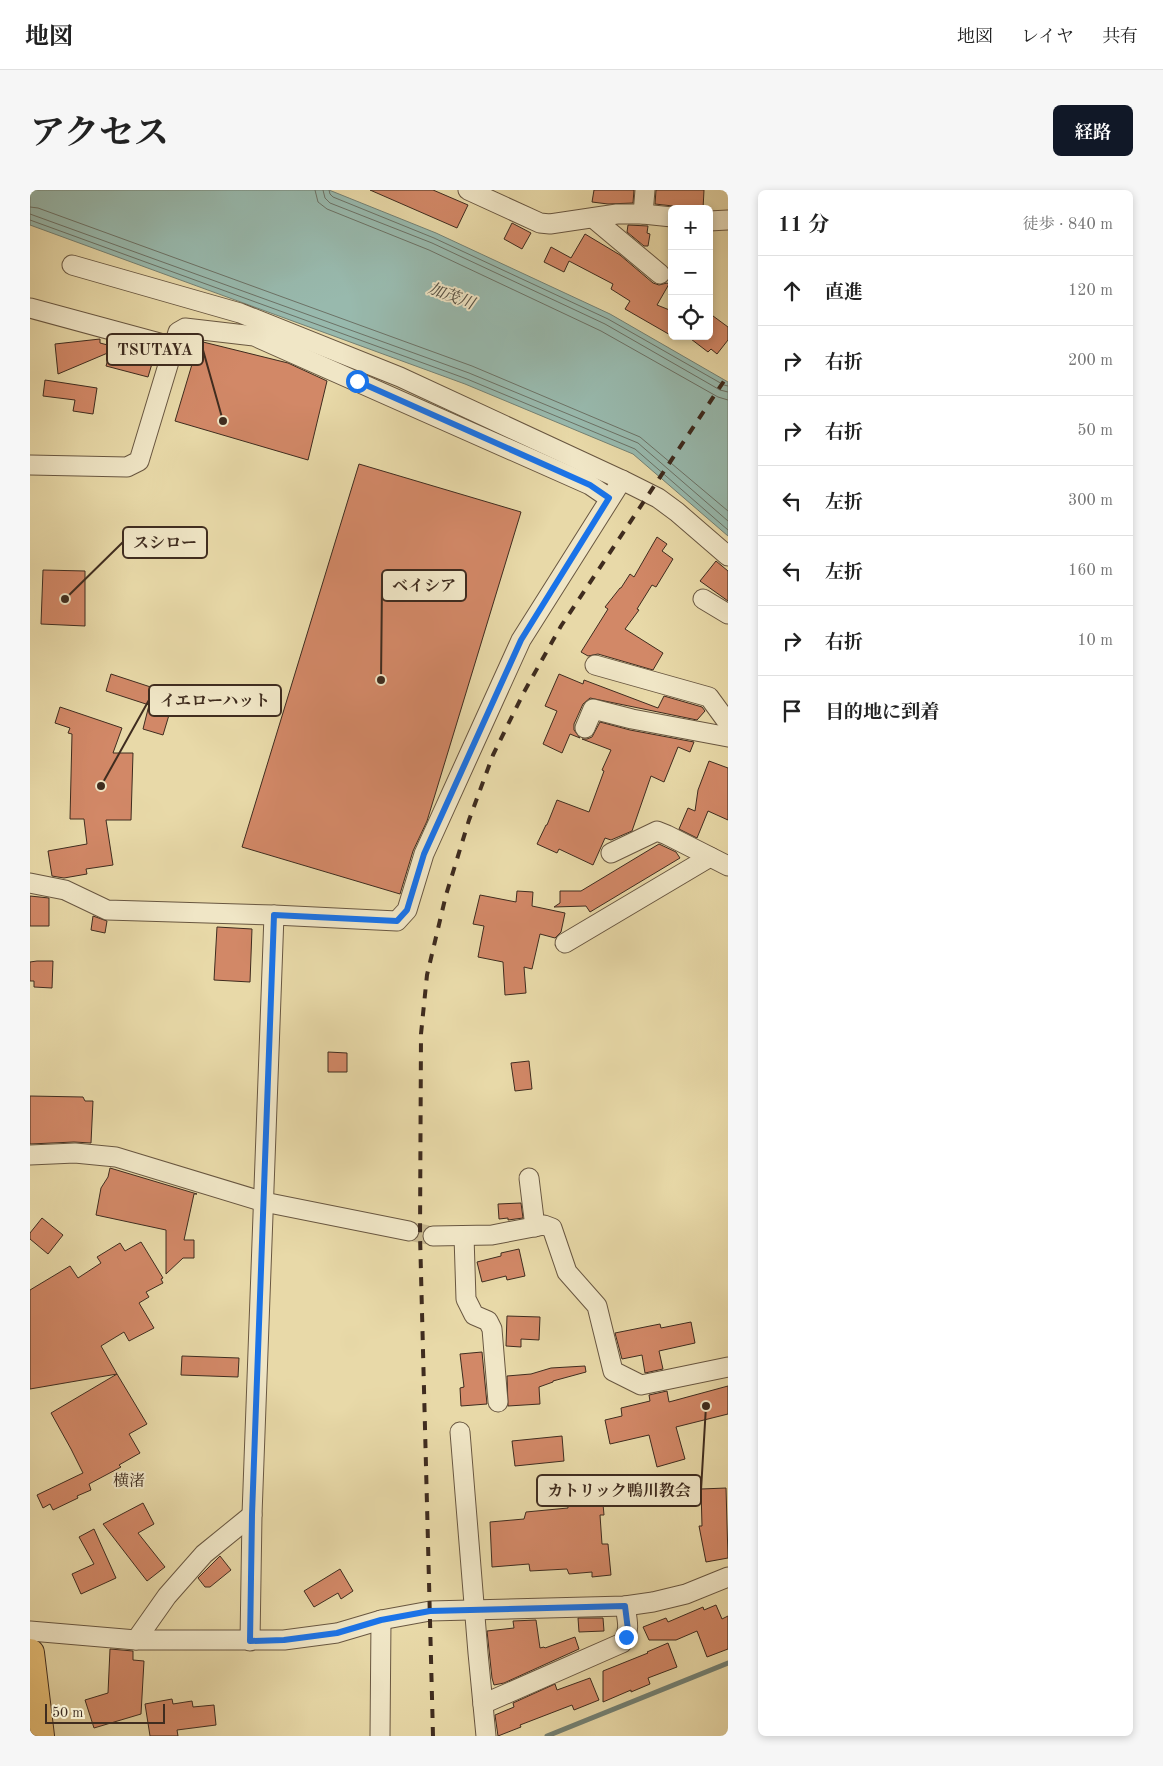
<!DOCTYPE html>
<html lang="ja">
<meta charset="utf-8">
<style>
:root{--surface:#fff;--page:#f6f6f6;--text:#222;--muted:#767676;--line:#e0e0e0;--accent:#111827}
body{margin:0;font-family:"Old Standard TT","Noto Serif JP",serif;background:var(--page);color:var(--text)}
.controls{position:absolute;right:15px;top:15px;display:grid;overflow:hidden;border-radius:8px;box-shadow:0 2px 8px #0003}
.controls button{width:45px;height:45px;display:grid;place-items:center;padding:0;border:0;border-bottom:1px solid var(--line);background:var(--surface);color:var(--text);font:25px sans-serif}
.scale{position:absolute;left:15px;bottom:12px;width:120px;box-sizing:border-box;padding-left:5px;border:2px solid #3f2c1f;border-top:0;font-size:14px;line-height:18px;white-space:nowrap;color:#3f2c1f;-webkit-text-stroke:4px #f0e6c6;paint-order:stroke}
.stop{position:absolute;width:15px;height:15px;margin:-11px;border:4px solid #1a73e8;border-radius:50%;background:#fff}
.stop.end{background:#1a73e8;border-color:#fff;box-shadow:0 1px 5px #0008}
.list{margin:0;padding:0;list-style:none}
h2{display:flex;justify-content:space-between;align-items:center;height:65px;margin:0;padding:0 20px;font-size:21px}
h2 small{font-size:16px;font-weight:400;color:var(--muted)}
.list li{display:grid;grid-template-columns:32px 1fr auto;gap:15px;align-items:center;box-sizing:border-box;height:70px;padding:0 20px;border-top:1px solid var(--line)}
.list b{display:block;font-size:19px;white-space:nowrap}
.list em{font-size:16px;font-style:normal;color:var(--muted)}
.icon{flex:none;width:28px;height:28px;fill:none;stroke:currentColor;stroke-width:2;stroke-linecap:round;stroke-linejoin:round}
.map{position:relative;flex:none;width:698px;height:1546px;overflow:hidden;border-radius:8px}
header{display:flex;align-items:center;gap:30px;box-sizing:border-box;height:70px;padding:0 25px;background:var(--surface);border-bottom:1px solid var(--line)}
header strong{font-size:24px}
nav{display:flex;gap:28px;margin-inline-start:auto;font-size:18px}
.intro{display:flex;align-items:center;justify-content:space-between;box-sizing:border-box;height:120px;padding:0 30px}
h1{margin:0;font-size:35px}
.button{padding:12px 22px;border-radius:8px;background:var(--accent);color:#fff;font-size:18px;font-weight:700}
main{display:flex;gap:30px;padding:0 30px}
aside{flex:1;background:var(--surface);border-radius:8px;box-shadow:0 2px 8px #0003}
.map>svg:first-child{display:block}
</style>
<header>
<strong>地図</strong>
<nav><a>地図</a><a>レイヤ</a><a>共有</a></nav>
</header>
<div class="intro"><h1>アクセス</h1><a class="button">経路</a></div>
<main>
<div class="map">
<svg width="698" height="1546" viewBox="0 0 698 1546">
<rect width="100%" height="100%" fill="#e8d9a8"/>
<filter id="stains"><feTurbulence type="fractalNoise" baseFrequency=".004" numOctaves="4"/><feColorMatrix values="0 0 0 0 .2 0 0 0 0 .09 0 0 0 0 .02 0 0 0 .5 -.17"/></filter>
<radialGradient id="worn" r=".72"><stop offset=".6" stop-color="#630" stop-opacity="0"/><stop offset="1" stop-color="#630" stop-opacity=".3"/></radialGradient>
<polygon fill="#98b9ad" stroke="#748174" points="0,0 299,0 406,43 580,124 698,192 698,346 603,264 435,194 0,35"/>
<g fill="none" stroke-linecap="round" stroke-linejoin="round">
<g stroke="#6c7266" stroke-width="1">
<polyline points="285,0 288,12 297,19 399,60 571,141 688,207 698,210"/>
<polyline points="293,0 295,8 300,13 402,53 575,134 690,200 698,202"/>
<polyline points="299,0 300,4 303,7 404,48 578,129 694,195 698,196"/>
<polyline points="0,17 8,18 442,176 610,247 698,321"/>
<polyline points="0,24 439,183 608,253 698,331"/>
<polyline points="0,30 437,189 605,259 698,340"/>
</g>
<polyline stroke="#748174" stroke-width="5" points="517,1546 698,1473"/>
</g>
<g fill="#d28867" stroke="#3f2c1f">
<polygon points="340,0 403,0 438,15 427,38"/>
<polygon points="564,0 604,0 603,13 578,14 562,12"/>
<polygon points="626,0 674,0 673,19 649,19 643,16 625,14"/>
<polygon points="482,33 501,43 492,59 474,49"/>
<polygon points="598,35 618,36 617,43 620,44 618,56 614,56 597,42"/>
<polygon points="555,44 590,65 623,93 629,95 637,93 639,94 627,115 642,121 642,146 595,119 600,111 581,99 583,94 539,71 534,82 514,72 521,57 541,68"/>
<polygon points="679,123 698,137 698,150 687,164 681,159 678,162 657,146 679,146"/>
<polygon points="70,149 70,153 124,167 118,187 76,176 80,162 28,184 25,154"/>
<polygon points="169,151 258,173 297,191 278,270 145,231"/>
<polygon points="15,190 67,198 63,224 43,221 45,210 13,206"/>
<polygon points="329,274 491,322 397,631 383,661 370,704 212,657"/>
<polygon points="627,347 637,354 632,361 643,369 626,397 622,395 607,419 609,420 595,439 633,463 623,480 568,464 558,466 551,462 578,419 575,417 590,398 591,398 600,384 604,387"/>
<polygon points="686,371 698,381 698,411 670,391"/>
<polygon points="13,380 55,381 55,436 11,434"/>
<polygon points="81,484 145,505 133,545 113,539 119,515 76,501"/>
<polygon points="529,484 553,494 554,490 628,518 634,506 672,517 675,521 667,530 560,508 553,514 544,534 544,540 550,548 540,544 532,563 513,554 527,521 515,516"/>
<polygon points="30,517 92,538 83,563 103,563 101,630 76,630 83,675 56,679 57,684 34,688 22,686 18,661 57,654 54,629 40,629 42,544 38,543 40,538 25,533"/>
<polygon points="570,532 600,540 664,552 660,562 648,557 634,592 621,586 602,641 581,650 575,648 563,675 529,659 527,663 507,654 516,635 517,635 527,610 559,622 574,581 572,580 581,560 552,549 557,549 562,547"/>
<polygon points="679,571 698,578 698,630 678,621 667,648 649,639 658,618 665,621 668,600"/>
<polygon points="629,654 646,662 650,668 560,722 556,716 524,717 530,713 530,701 551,701"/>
<polygon points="487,701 503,702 502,716 535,723 531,742 525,748 510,744 502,779 494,777 496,803 475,805 473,772 448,767 454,736 443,734 450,705 486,712"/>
<polygon points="0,706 19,708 19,736 0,736"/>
<polygon points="63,726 77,731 75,743 61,740"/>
<polygon points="187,737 222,739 220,792 184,790"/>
<polygon points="7,771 23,771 22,798 4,797 4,791 0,791 0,772"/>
<polygon points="298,862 317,863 317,882 298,882"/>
<polygon points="499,871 502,899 485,901 481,873"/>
<polygon points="0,906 53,907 55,911 63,911 61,953 44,952 0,954"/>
<polygon points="80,978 167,1004 164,1004 154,1050 164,1050 164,1068 153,1068 136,1084 136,1040 66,1025 71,998 78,987"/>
<polygon points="491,1013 493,1028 478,1030 478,1028 469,1029 468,1014"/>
<polygon points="12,1028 33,1045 18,1064 0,1049 0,1043"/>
<polygon points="111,1052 133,1088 131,1089 133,1093 116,1102 119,1107 109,1113 124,1138 99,1151 94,1142 71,1156 87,1184 0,1199 0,1100 40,1076 48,1088 71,1073 67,1067 90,1053 95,1061"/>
<polygon points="489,1059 495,1086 477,1090 476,1086 452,1092 447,1072 471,1066 471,1063"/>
<polygon points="477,1126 510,1127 509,1150 491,1149 491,1157 476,1156"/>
<polygon points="661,1132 665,1153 629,1161 633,1179 615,1183 612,1165 592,1169 585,1143 630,1134 631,1138"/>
<polygon points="452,1162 457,1214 431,1216 430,1198 434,1197 430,1164"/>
<polygon points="152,1166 209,1168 208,1187 151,1185"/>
<polygon points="555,1176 556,1182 523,1191 523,1192 509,1197 510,1214 478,1216 477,1186 501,1184 521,1178"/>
<polygon points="87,1184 117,1234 99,1244 110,1263 89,1275 91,1277 59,1294 61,1300 47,1306 48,1308 23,1320 20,1314 13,1318 7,1305 53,1283 41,1259 21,1223"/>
<polygon points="698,1196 698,1224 646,1237 655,1269 627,1277 619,1245 580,1254 575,1230 592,1226 591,1218 620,1211 619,1205 637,1201 639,1212"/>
<polygon points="532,1246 534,1271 485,1276 482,1251"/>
<polygon points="696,1298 698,1368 676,1372 669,1336 672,1336 671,1299"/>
<polygon points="572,1303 574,1325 570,1325 572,1354 578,1354 581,1385 562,1387 562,1382 539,1384 537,1379 500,1381 499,1374 462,1377 460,1332 494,1329 496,1322 538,1318 537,1306"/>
<polygon points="113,1313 124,1334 108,1343 135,1377 117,1391 73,1334"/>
<polygon points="64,1339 86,1388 51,1404 42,1384 64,1374 49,1347"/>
<polygon points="190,1366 201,1380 180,1397 175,1397 168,1388"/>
<polygon points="310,1379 323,1401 311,1409 308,1403 284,1417 274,1401"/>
<polygon points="686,1415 692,1429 698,1426 698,1459 677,1467 667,1441 646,1450 619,1450 613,1437 636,1428 638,1432 673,1417 674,1420"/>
<polygon points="548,1428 573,1428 574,1441 549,1442"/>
<polygon points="506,1430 510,1458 514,1457 515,1458 545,1447 549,1459 474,1493 464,1495 462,1488 457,1441 484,1438 483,1431"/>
<polygon points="638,1453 647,1477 618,1488 620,1494 601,1502 601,1500 573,1512 573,1481 618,1463 617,1462"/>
<polygon points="80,1459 103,1461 103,1470 114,1471 111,1524 64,1538 55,1510 78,1503"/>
<polygon points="560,1488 569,1510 544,1520 542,1515 490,1535 491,1537 468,1546 465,1525 484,1517 483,1513 525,1494 527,1500"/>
<polygon points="142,1509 143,1514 162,1511 163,1517 184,1515 186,1535 147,1540 148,1546 120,1546 115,1514"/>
</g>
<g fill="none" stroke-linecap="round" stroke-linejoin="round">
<polyline stroke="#c6b68d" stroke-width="19" stroke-dasharray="19 9" stroke-linecap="butt" points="379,1041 403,1046"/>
<g stroke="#695741" stroke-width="21">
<g id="minor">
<polyline points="438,0 510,33 520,34 587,24 613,24 642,27"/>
<polyline points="613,24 615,0"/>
<polyline points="563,28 630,84"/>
<polyline points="679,31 698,30"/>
<polyline points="42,75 210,123 370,187 592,290 628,308 647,322 698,366"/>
<polyline points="0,118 144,157"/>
<polyline points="0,275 97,277 109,271 148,142 155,138 224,146 560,295 579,308"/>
<polyline points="673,409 698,424"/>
<polyline points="565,475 679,507 698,533"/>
<polyline points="555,538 563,519 602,529 698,547"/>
<polyline points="581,663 627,641 637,645 698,676"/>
<polyline points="0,693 35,700 77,720 244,725 367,731 377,720 394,664 491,450 592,290"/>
<polyline points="535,753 680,667"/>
<polyline points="0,965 45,963 86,967 234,1012 379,1041"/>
<polyline points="499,988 505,1037"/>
<polyline points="403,1046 462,1045 514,1035 522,1038 537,1082 567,1116 583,1181 611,1195 698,1177"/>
<polyline points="434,1046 436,1109 444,1125 458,1131 462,1139 468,1212"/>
<polyline points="430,1242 448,1463 456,1546"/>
<polyline points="0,1441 106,1450 254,1450 307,1443 351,1430 400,1421 595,1416 623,1412 656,1404 698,1387"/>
<polyline points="106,1450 137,1406 174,1364 222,1325"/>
<polyline points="220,1451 222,1325 244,725"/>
<path d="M 453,1514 L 592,1453 C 601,1441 597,1429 595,1416"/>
<polyline points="350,1546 351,1430"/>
</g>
</g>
<g stroke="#3f2c1f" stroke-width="30">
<polyline id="trunk" points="0,1463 10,1546"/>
</g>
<use href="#minor" stroke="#f0e6c6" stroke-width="19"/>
<use href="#trunk" stroke="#e4bc74" stroke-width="28"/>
<polyline stroke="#3f2c1f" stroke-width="4" stroke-dasharray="9 9" stroke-linecap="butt" points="403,1546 390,1045 391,844 397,785 416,705 439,630 463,565 494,502 531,436 698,185"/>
</g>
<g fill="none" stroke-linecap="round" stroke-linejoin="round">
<polyline stroke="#1a73e8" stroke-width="6" points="327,191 560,295 579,308 491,450 394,664 377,720 367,731 244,725 222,1325 220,1451 254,1450 307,1443 351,1430 400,1421 595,1416 598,1440 596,1447"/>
</g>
<g text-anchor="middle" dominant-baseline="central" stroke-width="4" stroke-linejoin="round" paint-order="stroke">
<g font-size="16" font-style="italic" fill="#554f42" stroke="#f0e6c6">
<text transform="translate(421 107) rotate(21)">加茂川</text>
</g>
<g font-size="16" fill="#3f2c1f" stroke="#f0e6c6">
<text x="99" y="1292">横渚</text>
</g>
</g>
<path fill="none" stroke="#3f2c1f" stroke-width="2" d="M193 231L173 160M35 409L93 352M351 490L352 395M71 596L119 510M676 1216L671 1300"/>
<g fill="#3f2c1f" stroke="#f0e6c6" stroke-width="2">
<circle cx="193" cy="231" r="5"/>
<circle cx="35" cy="409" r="5"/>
<circle cx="351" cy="490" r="5"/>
<circle cx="71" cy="596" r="5"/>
<circle cx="676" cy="1216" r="5"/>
</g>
<g fill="#f0e6c6" stroke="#3f2c1f" stroke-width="2">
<rect x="77" y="144" width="96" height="31" rx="5"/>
<rect x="93" y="337" width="84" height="31" rx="5"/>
<rect x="352" y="380" width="84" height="31" rx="5"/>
<rect x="119" y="495" width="132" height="31" rx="5"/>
<rect x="507" y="1285" width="164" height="31" rx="5"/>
</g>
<g font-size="16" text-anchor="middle" font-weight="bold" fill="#3f2c1f">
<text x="125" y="165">TSUTAYA</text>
<text x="135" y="358">スシロー</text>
<text x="394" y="401">ベイシア</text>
<text x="185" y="516">イエローハット</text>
<text x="589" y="1306">カトリック鴨川教会</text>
</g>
<rect width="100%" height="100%" filter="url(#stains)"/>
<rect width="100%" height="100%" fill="url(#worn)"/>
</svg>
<div class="controls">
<button>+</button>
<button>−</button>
<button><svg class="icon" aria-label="locate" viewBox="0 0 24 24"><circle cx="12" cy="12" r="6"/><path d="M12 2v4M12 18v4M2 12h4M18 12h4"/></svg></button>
</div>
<div class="scale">50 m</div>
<div class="stop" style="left:327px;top:191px"></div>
<div class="stop end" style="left:596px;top:1447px"></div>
</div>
<aside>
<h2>11 分<small>徒歩 · 840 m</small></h2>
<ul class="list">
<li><svg class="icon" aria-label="ahead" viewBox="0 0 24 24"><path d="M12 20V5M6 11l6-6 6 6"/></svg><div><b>直進</b></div><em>120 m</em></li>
<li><svg class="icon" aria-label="right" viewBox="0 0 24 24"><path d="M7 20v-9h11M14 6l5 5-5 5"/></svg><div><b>右折</b></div><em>200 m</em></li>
<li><svg class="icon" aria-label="right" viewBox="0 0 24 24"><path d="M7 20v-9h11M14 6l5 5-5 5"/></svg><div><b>右折</b></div><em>50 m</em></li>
<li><svg class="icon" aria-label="left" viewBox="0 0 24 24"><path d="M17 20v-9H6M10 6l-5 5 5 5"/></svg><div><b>左折</b></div><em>300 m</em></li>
<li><svg class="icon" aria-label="left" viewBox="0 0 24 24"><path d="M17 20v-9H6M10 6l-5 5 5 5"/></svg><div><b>左折</b></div><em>160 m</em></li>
<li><svg class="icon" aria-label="right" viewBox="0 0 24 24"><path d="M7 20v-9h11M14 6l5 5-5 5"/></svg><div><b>右折</b></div><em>10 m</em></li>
<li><svg class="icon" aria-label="arrive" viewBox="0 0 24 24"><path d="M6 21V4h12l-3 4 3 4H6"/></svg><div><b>目的地に到着</b></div></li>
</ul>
</aside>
</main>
